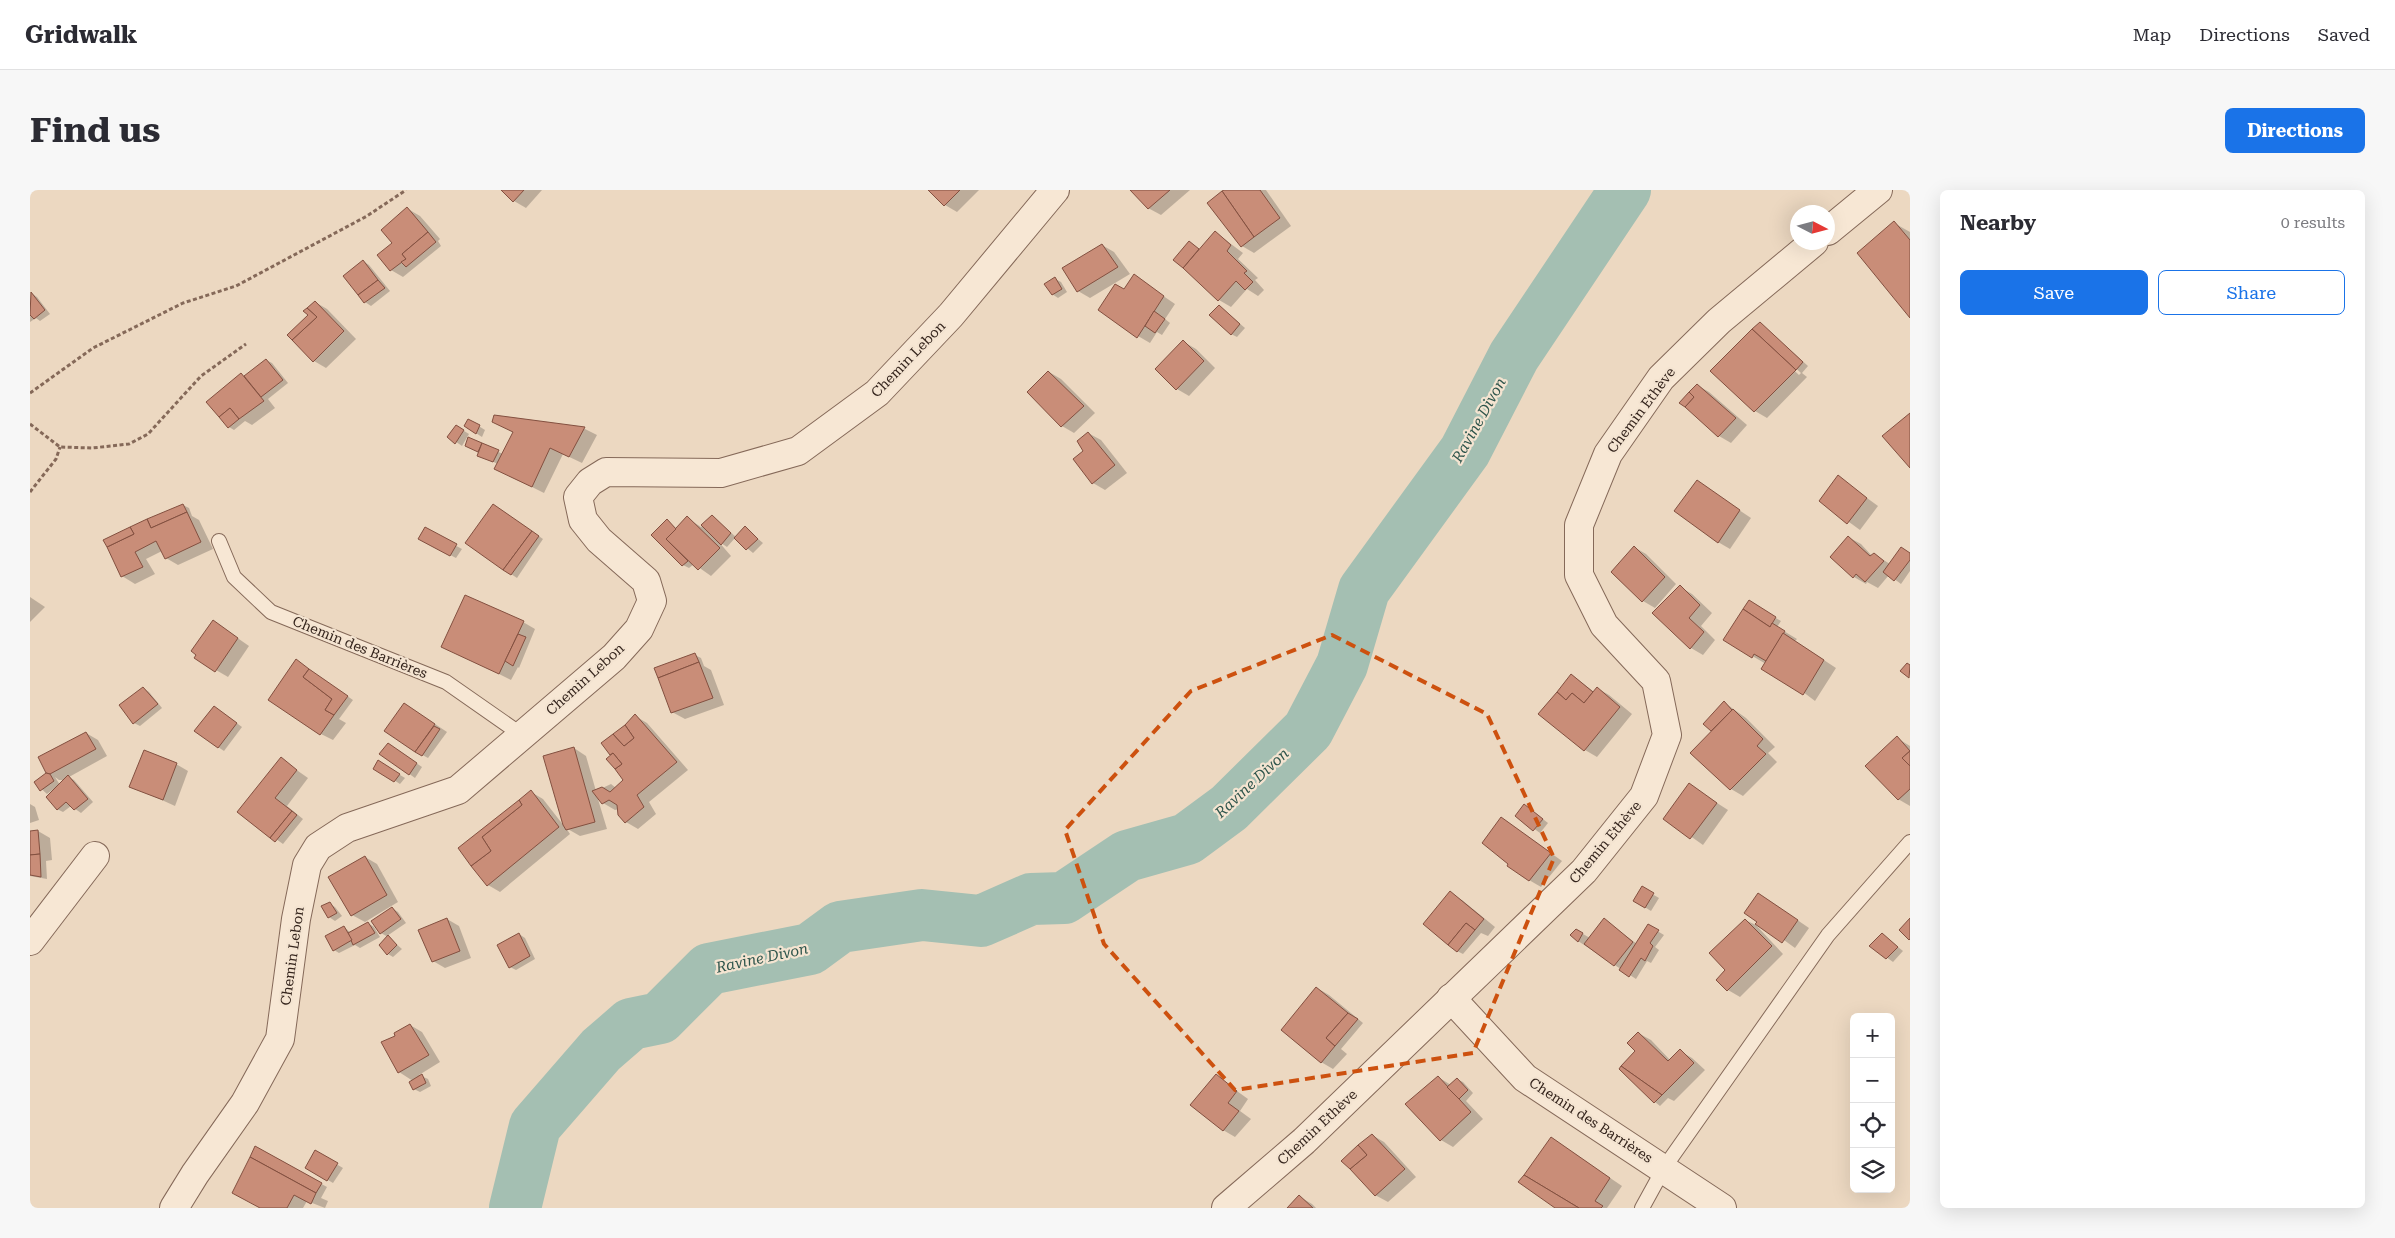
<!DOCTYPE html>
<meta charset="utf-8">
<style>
:root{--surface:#fff;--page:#f7f7f7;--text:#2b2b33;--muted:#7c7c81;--line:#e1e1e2;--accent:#1a73e8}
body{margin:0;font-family:"Roboto Serif",serif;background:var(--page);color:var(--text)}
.controls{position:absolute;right:15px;bottom:15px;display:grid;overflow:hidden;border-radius:8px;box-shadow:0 5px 20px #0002}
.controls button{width:45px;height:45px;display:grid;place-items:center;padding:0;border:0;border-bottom:1px solid var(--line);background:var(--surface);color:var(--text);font:25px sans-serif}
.compass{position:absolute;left:1760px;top:15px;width:45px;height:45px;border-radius:50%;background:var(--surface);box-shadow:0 5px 20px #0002;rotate:96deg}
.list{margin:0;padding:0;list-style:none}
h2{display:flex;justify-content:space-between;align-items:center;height:65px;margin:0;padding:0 20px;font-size:21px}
h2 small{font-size:16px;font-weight:400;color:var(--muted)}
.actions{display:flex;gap:10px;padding:15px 20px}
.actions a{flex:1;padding:11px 0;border:1px solid var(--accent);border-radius:8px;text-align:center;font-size:18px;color:var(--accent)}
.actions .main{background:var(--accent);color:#fff}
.icon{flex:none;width:28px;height:28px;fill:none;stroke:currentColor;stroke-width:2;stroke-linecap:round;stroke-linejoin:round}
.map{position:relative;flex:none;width:1880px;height:1018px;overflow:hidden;border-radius:8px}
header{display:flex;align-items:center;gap:30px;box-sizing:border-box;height:70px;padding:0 25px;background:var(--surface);border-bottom:1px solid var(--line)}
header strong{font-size:24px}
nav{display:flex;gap:28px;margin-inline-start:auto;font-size:18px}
.intro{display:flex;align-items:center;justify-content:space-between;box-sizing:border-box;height:120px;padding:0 30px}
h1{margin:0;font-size:35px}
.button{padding:12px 22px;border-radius:8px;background:var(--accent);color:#fff;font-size:18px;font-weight:700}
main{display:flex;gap:30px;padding:0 30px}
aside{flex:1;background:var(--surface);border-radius:8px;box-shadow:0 5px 20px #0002}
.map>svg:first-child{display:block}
</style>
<header>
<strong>Gridwalk</strong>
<nav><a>Map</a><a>Directions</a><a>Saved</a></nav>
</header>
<div class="intro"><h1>Find us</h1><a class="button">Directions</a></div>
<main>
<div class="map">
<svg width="1880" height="1018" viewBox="0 0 1880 1018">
<rect width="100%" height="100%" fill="#ecd8c1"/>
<g fill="#0003" fill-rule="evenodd">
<polygon points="473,0 512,0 496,18 484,11"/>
<polygon points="899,0 949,0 927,22 915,15"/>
<polygon points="1102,0 1160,0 1131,25 1118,18"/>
<polygon points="1196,0 1236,0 1261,36 1224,63 1212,56"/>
<polygon points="378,19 390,26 410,49 408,51 411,56 373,87 361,80 348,65 363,53"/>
<polygon points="1864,33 1880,42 1880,126"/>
<polygon points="1185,42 1213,63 1208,69 1228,88 1225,90 1234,100 1228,106 1217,99 1201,117 1189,110 1145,70 1160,52 1170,60"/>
<polygon points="1072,55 1084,62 1100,84 1060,108 1048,101"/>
<polygon points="333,71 339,75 360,101 341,116 335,112 315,86"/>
<polygon points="1104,86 1145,114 1135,129 1140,133 1132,145 1127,142 1120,153 1108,146 1095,101"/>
<polygon points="1025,89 1031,92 1037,102 1028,108 1022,104"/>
<polygon points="1,103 7,107 20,124 10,131 6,128 0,132"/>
<polygon points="285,112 297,119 326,149 296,178 284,171 280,125"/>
<polygon points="1189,116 1215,138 1207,147 1201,144"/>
<path d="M 1730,133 L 1778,176 L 1772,183 L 1777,187 L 1737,228 L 1725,221 ZM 1733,148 L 1771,183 L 1769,185 L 1731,149 Z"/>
<polygon points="1154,152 1166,159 1185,178 1159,206 1147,199"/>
<polygon points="236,170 242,173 258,193 238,209 245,218 222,235 215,231 204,240 199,237 212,185 215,187"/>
<polygon points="1019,182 1031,189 1065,223 1044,243 1032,236 999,202"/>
<polygon points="1667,195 1679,202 1717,235 1701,253 1689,246 1656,216"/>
<polygon points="465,227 555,239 567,245 552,273 533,264 514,303 466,279 468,274 448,265 449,262 442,259 439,249 473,264 484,243 463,231"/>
<polygon points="439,230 455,240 452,247 435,236"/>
<polygon points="426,236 439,244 432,256 419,247"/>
<polygon points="1058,243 1071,250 1097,283 1075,300 1063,293 1055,261"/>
<polygon points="1808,287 1848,316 1830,340 1790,311"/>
<polygon points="1667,292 1721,328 1700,359 1688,352"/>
<polygon points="153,315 159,318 162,326 169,330 183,359 148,375 136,368 132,361 116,369 125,384 105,394 92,386 75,350"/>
<polygon points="464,315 513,349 487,388 481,384"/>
<polygon points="682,326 706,347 715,338 733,353 723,363 705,348 697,357 688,351 701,366 681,386 664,374 659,378 653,375 623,345 637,331 647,339 657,328 671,337"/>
<polygon points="395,339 432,359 426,368 389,349"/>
<polygon points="1818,347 1831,354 1842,366 1844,364 1860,374 1880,364 1880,381 1871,394 1859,385 1848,398 1837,392 1836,394 1824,387"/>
<polygon points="1604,357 1616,364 1646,394 1625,418 1613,411 1582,382"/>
<polygon points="1650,397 1662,404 1682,423 1671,436 1685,450 1673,465 1661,458"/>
<polygon points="0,407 15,417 0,432"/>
<polygon points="1719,412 1751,431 1747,437 1767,449 1765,451 1806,478 1785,511 1736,474 1695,450"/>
<polygon points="183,431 219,456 198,487 186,480"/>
<polygon points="493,432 505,439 489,478 488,477 481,490 413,456"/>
<polygon points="665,465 671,468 674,476 681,480 694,515 655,529 642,522"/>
<polygon points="266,471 323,510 309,529 316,533 303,550 291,544"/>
<polygon points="1542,485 1564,502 1567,498 1579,505 1602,524 1567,567 1555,560"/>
<polygon points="113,498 119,502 132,518 110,536 104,533"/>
<polygon points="1695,513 1716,528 1745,557 1738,563 1747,572 1713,606 1701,599 1662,563 1683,541 1682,540"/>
<polygon points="190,521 212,537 194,561 188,557"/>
<polygon points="387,522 417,542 398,568 385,561"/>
<polygon points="605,526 617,533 658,580 619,612 626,624 608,639 596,632 589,619 585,620 573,613 567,606 577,639 550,646 536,638 540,644 470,702 458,695 501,602 513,609 534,636 544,558 556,566 566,601 581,594 586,598 595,590 581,564 584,545"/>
<path d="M 56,543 L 68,550 L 77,566 L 39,587 L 44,590 L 63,612 L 51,623 L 41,616 L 33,622 L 27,619 L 25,598 L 17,604 L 5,593 L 17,584 ZM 25,587 L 29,590 L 35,590 L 30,595 Z"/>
<polygon points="1867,548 1880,556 1880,616 1868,609"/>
<polygon points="364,558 392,577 385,588 351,564"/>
<polygon points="251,569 278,588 257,616 273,629 253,654 208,622"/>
<polygon points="349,572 375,588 370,594 345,578"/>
<polygon points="146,574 158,581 145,616 101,596"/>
<polygon points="1659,595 1698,620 1673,655 1635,628"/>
<polygon points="0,614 5,617 9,630 0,633"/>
<polygon points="1500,619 1518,633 1510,643 1487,626"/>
<polygon points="1472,628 1532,671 1511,697 1499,690"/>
<polygon points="8,641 20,648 22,670 16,671 17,689 0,686 0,642"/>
<polygon points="335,667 347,674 368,712 335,732 322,725 300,688"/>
<polygon points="1612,698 1629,708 1621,721 1605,711"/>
<polygon points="1420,703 1432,710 1465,737 1458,746 1451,743 1433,764 1427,761"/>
<polygon points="1741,712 1779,738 1765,758 1729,732"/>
<polygon points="299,714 305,717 312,726 305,731 299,727"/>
<polygon points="362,718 368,722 376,733 357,746 372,759 363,767 358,764 358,747 351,743"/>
<polygon points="417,729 429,736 441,768 415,778 403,771"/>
<polygon points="1574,730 1607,754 1619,736 1634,745 1625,757 1629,760 1621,773 1617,771 1606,789 1548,751 1546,740 1560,748"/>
<polygon points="1715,730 1726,735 1753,764 1710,807 1698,800 1688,790 1697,780"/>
<polygon points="338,733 344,737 350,747 330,758 325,755 309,763 304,760 314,737 321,743"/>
<polygon points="489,744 495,748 505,769 486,780 480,777"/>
<polygon points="1852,744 1873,761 1863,772 1841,756"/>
<polygon points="1287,798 1299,805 1333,833 1311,859 1317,864 1303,879 1291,872"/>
<polygon points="380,835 392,842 410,872 389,885 398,889 401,896 390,902 384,899 383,891 369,882 353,853 367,846"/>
<polygon points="1608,843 1621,850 1640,870 1650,861 1662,868 1675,880 1644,911 1638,908 1630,916 1625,912 1607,861"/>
<polygon points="1186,886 1218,909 1210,921 1221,929 1205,947 1193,940"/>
<polygon points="1408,887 1421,895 1427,889 1433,892 1443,903 1436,911 1453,929 1423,957 1411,950"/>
<polygon points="1342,945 1354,952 1386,987 1358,1012 1345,1005"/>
<polygon points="1533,956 1592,996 1577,1018 1527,1018"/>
<polygon points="226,958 297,997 291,1008 298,1011 295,1018 277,1011 273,1018 232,1018"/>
<polygon points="286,962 313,978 303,993 276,977"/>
<polygon points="1270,1007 1282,1014 1286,1018 1258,1018"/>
</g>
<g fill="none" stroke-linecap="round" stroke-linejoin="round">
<polyline stroke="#a4bfb2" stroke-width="52" points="485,1018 505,936 571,860 601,834 630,828 679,779 780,759 810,737 892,725 951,731 1001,709 1034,708 1097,666 1157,649 1199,618 1278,540 1312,475 1334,400 1435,261 1484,166 1595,0"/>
</g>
<g fill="#c98d78" stroke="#835040">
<polygon points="471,0 494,0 483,12"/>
<polygon points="898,0 930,0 914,16"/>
<polygon points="1100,0 1140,0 1118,19"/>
<polygon points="1194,0 1230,0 1250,28 1224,47 1192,1"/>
<polygon points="1192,1 1224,47 1211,57 1177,13"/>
<polygon points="377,17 398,42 372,64 376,69 360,81 347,65 362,53 351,40"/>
<polygon points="1864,31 1880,50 1880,128 1827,63"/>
<polygon points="1185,41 1201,55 1197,61 1217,81 1214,83 1223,92 1215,100 1206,91 1188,111 1153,78"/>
<polygon points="398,42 406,52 376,77 371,72 376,69 372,64"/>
<polygon points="1159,51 1169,59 1153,78 1143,70"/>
<polygon points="1072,54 1088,77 1047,102 1032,78"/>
<polygon points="333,70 348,90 328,105 313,86"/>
<polygon points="1104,84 1134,106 1107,148 1068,120 1085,94 1094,99"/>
<polygon points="1025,87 1032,99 1022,105 1014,94"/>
<polygon points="348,90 355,98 334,113 328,105"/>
<polygon points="1,102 15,120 4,129 0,125"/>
<polygon points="285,111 314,141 283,172 262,150 287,127 277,118"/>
<polygon points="1189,115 1210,134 1201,145 1179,125"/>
<polygon points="277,118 287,127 262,150 257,145 278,125 273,121"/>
<polygon points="1124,121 1135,129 1125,143 1115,136"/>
<polygon points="1730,132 1773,172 1766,180 1722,139"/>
<polygon points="1722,139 1766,180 1724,222 1680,181"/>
<polygon points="1153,150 1174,171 1146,200 1125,179"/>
<polygon points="236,169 253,190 231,207 214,186"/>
<polygon points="1018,181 1054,216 1031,237 997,202"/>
<polygon points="211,183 234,211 209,229 200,218 189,227 176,212"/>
<polygon points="1667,194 1706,228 1688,247 1655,217 1664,207 1659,202"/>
<polygon points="1659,202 1664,207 1655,217 1649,213"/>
<polygon points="200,218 209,229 198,238 189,227"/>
<polygon points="1880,223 1880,278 1852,246"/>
<polygon points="464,225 555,237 539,267 520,258 502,297 464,279 483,242 462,232"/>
<polygon points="438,229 450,235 446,244 434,236"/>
<polygon points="426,235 434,240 425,254 417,247"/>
<polygon points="1058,242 1085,275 1062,294 1043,269 1053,261 1047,251"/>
<polygon points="438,247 452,253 448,262 435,256"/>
<polygon points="452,253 469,260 463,272 447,266"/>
<polygon points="1808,285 1837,308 1817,334 1789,311"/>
<polygon points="1667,290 1710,320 1688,353 1644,321"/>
<polygon points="153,314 157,322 121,338 117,329"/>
<polygon points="463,314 502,341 473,380 435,353"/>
<polygon points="157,322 171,352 135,369 126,351 105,362 113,377 91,387 77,357 104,344 100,337 117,329 121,338"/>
<polygon points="682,325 701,343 691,355 671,335"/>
<polygon points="657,326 690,358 668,380 636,349"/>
<polygon points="637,329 646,339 636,349 658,371 652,376 621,345"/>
<polygon points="715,336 728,349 716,360 704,348"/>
<polygon points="100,337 104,344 77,357 73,350"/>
<polygon points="395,337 427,354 420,366 388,349"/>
<polygon points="502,341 509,346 481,385 473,380"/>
<polygon points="1818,346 1840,366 1844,363 1854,371 1835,392 1826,384 1823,388 1800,367"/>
<polygon points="1604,356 1635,387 1612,412 1581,382"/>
<polygon points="1871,357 1880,363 1880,370 1864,391 1853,382"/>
<polygon points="1650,395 1670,415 1659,428 1674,442 1660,459 1622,423"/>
<polygon points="435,405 494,431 469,484 411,457"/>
<polygon points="1719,410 1746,427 1740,437 1713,419"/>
<polygon points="1713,419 1740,437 1742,433 1755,441 1736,471 1724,464 1722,468 1693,450"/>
<polygon points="183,430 208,448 185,482 164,468 166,465 161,461"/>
<polygon points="1753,443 1794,470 1773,505 1731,479"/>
<polygon points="488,444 496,447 483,476 475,471"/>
<polygon points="665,463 669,472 628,488 624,478"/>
<polygon points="266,469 279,479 273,487 302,509 295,520 304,525 290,545 238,510"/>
<polygon points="669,472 683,508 641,523 628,488"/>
<polygon points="1877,473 1880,475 1879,488 1870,481"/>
<polygon points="279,479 318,506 304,525 295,520 302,509 273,487"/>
<polygon points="1541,484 1563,502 1554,513 1542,503 1536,510 1527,502"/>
<polygon points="113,497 128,514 103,534 89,515"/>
<polygon points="1567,497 1590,517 1554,561 1508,524 1527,502 1536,510 1542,503 1554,513"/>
<polygon points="1694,511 1702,520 1681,541 1673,534"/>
<polygon points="374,513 405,534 385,562 354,541"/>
<polygon points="184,516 207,533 188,558 164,541"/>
<polygon points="1703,519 1733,549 1727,556 1736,564 1700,600 1660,563"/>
<polygon points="605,524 647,572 607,605 614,617 595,633 588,625 587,615 579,610 572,614 562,601 572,597 580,602 593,590 585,579 592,574 583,563 580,565 571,553 583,544 594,556 604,548 595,535"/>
<polygon points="595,535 604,548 594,556 583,544"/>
<polygon points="404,536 410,539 392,566 385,562"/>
<polygon points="56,542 66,559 20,584 16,583 8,567"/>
<polygon points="1867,546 1880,561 1872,568 1880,576 1880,599 1868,610 1835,576"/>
<polygon points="358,553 387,573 379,585 349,564"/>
<polygon points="544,557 565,632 536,640 533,635 513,566"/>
<polygon points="114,560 147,573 133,610 99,597"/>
<polygon points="1880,561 1880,576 1872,568"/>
<polygon points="583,563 592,574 585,579 576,569"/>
<polygon points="251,567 267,580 245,608 262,621 240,648 207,622"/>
<polygon points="348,570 370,584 364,592 343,579"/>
<polygon points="16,583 20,584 24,591 10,601 4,592"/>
<polygon points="38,585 58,609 44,620 36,612 27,620 16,607"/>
<polygon points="1659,593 1687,613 1660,649 1633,629"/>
<polygon points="501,600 529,637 457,696 441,676 461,661 452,647 492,615 489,610"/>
<polygon points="489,610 492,615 452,647 461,661 441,676 428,658"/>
<polygon points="1494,614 1513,629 1503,641 1485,626"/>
<polygon points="262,621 267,625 245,652 240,648"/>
<polygon points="1471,627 1521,663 1499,691 1477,676 1478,674 1452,653"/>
<polygon points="8,640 10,664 0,665 0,641"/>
<polygon points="10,664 11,687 0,685 0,665"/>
<polygon points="335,666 357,705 321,726 298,687"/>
<polygon points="1612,696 1624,703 1615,718 1603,711"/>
<polygon points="1420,701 1454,729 1445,740 1436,733 1418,755 1393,734"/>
<polygon points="1728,703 1768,730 1752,753 1725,734 1727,732 1714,723"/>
<polygon points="300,712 307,723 298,728 291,716"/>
<polygon points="362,717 371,729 350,744 341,731"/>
<polygon points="417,728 430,761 402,772 388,740"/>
<polygon points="1574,728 1603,752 1584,776 1554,754"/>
<polygon points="1880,728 1880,749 1879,750 1869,740"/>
<polygon points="1715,729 1742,756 1697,801 1686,790 1695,780 1679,763"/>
<polygon points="338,732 345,743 323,755 318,743"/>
<polygon points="1436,733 1445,740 1427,762 1418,755"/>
<polygon points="1618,734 1629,740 1620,753 1623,756 1615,771 1611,768 1599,787 1589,780"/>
<polygon points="314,736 322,750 303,761 295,746"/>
<polygon points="1546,739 1553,743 1548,752 1540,745"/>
<polygon points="489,743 500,766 479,778 467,755"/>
<polygon points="1852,743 1868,757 1856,769 1839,756"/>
<polygon points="358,745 367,755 357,765 349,755"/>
<polygon points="1286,797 1318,823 1296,848 1305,856 1291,873 1251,840"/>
<polygon points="1318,823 1328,829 1305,856 1296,848"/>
<polygon points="380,834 399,865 368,883 351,852 365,846 364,843"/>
<polygon points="1608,842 1638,871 1650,859 1664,873 1632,905 1591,876 1605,861 1597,853"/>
<polygon points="1591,876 1632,905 1624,913 1589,879"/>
<polygon points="392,884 396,893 383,900 379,892"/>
<polygon points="1186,884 1207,901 1198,913 1209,921 1193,941 1160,915"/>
<polygon points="1408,886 1441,922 1410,951 1375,914"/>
<polygon points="1427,888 1438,900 1429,909 1417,897"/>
<polygon points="1342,944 1375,979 1345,1006 1320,979 1337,965 1328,955"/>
<polygon points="1521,947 1580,988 1565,1011 1573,1016 1571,1018 1549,1018 1494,985"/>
<polygon points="1328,955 1337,965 1320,979 1311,971"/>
<polygon points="225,956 292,993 286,1003 220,967"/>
<polygon points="285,960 308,973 297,991 275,978"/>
<polygon points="220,967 286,1003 281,1014 264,1005 257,1018 230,1018 202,1003"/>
<polygon points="1494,985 1549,1018 1525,1018 1488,992"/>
<polygon points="1269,1005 1283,1018 1257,1018"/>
</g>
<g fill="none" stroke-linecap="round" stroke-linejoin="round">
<g stroke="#856959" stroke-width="16">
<g id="lane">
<polyline points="189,351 204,387 241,422 416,492 492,545"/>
<polyline points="1612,1018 1634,978 1798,745 1880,652"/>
</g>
</g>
<g stroke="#856959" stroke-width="30">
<g id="street">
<polyline points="1798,41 1848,0"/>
<polyline points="0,751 65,666"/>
<polyline points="1421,808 1495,888 1692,1018"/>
<polyline points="144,1018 165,984 215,913 250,849 266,729 277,675 288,657 317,638 428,600 584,467 609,439 622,411 616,391 569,350 553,330 548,307 560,292 576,282 691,283 768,261 847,203 921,125 1025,0"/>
<polyline points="1196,1018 1274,951 1554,681 1614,606 1637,545 1626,491 1574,435 1549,385 1549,335 1578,264 1631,188 1689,131 1784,52"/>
</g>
</g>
<g stroke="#856959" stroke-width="3" stroke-dasharray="4 2.5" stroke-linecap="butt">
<polyline points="0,203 63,158 153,113 206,96 337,26 376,0"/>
<polyline points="0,234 30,257 62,258 99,254 118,244 171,186 216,154"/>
<polyline points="0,302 26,269 30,257"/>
</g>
<use href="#lane" stroke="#f7e7d4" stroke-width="14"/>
<use href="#street" stroke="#f7e7d4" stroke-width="28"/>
</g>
<path fill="none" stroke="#cd510f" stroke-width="4" stroke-dasharray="10 6" stroke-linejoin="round" d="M 1302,445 L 1457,524 L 1524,668 L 1443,863 L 1205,900 L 1074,754 L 1035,640 L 1161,501 Z"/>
<g text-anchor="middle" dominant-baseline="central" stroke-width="4.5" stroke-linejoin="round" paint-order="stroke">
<g font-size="14" fill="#35251d" stroke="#f4e4d1">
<text transform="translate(878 169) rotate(-46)">Chemin Lebon</text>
<text transform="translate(1611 220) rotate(-53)">Chemin Ethève</text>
<text transform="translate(330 457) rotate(22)">Chemin des Barrières</text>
<text transform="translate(555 489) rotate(-42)">Chemin Lebon</text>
<text transform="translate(1575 652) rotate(-50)">Chemin Ethève</text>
<text transform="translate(262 766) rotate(-82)">Chemin Lebon</text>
<text transform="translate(1561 930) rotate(33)">Chemin des Barrières</text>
<text transform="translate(1287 937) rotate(-43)">Chemin Ethève</text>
</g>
<g font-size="15" font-style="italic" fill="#2d544b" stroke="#f4e4d1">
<text transform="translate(1449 230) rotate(-61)">Ravine Divon</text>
<text transform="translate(1222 593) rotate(-43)">Ravine Divon</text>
<text transform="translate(732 768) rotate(-12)">Ravine Divon</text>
</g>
</g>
</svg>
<div class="controls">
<button>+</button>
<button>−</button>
<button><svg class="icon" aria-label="locate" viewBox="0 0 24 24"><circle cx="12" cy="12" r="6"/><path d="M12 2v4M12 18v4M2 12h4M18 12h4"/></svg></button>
<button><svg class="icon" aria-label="layers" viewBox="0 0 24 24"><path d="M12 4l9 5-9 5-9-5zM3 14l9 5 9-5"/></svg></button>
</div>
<svg class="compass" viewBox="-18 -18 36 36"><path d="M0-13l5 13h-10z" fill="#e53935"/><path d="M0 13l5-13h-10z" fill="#7c7c81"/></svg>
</div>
<aside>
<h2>Nearby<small>0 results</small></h2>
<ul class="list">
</ul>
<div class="actions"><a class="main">Save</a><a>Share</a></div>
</aside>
</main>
